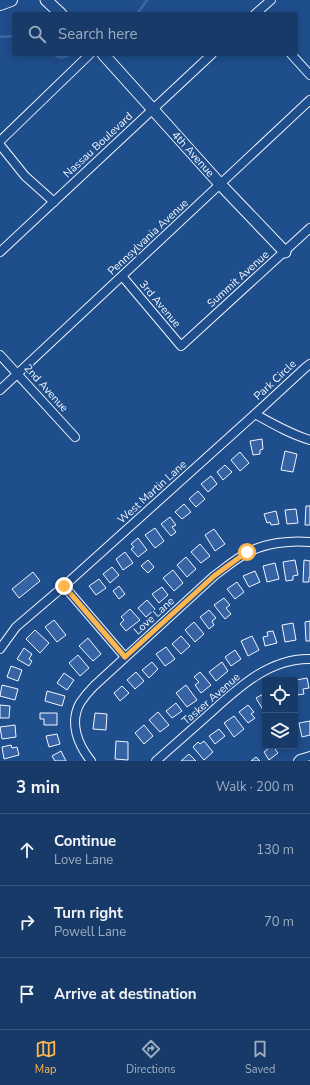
<!DOCTYPE html>
<meta charset="utf-8">
<style>
:root{--surface:#173a69;--page:#244571;--text:#f1f3f6;--muted:#9eadc0;--line:#36547d;--accent:#ffb74d}
body{margin:0;font-family:"Nunito Sans",sans-serif;background:var(--page);color:var(--text)}
.controls{position:absolute;right:12px;bottom:12px;display:grid;overflow:hidden;border-radius:4px;box-shadow:0 2px 10px #0003}
.controls button{width:36px;height:36px;display:grid;place-items:center;padding:0;border:0;border-bottom:1px solid var(--line);background:var(--surface);color:var(--text);font:20px sans-serif}
.stop{position:absolute;width:12px;height:12px;margin:-9px;border:3px solid #ffb74d;border-radius:50%;background:#fff}
.stop.end{background:#ffb74d;border-color:#fff;box-shadow:0 1px 4px #0008}
.list{margin:0;padding:0;list-style:none}
h2{display:flex;justify-content:space-between;align-items:center;height:52px;margin:0;padding:0 16px;font-size:17px}
h2 small{font-size:13px;font-weight:400;color:var(--muted)}
.list li{display:grid;grid-template-columns:26px 1fr auto;gap:12px;align-items:center;box-sizing:border-box;height:72px;padding:0 16px;border-top:1px solid var(--line)}
.list b{display:block;font-size:15px;white-space:nowrap}
.list p{margin:0;font-size:13px;white-space:nowrap;color:var(--muted)}
.list em{font-size:13px;font-style:normal;color:var(--muted)}
.icon{flex:none;width:22px;height:22px;fill:none;stroke:currentColor;stroke-width:2;stroke-linecap:round;stroke-linejoin:round}
.map{position:relative;flex:none;width:310px;height:761px;overflow:hidden}
.search{position:absolute;background:var(--surface);box-shadow:0 2px 10px #0003;left:12px;right:12px;top:12px;height:44px;display:flex;align-items:center;gap:10px;box-sizing:border-box;padding:0 14px;border-radius:4px;color:var(--muted);font-size:15px}
.sheet{height:268px;background:var(--surface)}
nav{display:flex;justify-content:space-around;align-items:center;box-sizing:border-box;height:56px;border-top:1px solid var(--line);background:var(--surface);font-size:11px;color:var(--muted)}
nav a{display:grid;justify-items:center;gap:2px}
nav .on{color:var(--accent)}
.map>svg:first-child{display:block}
</style>
<div class="map">
<svg width="310" height="761" viewBox="0 0 310 761">
<rect width="100%" height="100%" fill="#1f4e8c"/>
<g fill="none" stroke-linecap="round" stroke-linejoin="round">
<g stroke="#3b69a3" stroke-width="2.5">
<polyline points="137,14 147,0"/>
<polyline points="0,37 14,36"/>
<path d="M 53,54 C 60,59 64,58 71,54"/>
</g>
</g>
<g fill="#3563a3" stroke="#f2f6ff">
<polygon points="262,439 263,449 260,450 260,454 253,455 250,441"/>
<polygon points="285,451 297,454 293,472 281,470"/>
<polygon points="240,452 249,463 240,471 231,460"/>
<polygon points="225,465 232,472 223,480 217,472"/>
<polygon points="211,476 217,484 208,492 201,484"/>
<polygon points="198,491 205,499 196,507 189,499"/>
<polygon points="184,504 191,512 182,519 175,512"/>
<polygon points="306,506 310,506 310,525 305,525"/>
<polygon points="296,509 298,523 287,524 285,510"/>
<polygon points="276,511 279,524 271,525 270,522 267,523 264,514"/>
<polygon points="170,517 176,525 172,527 176,532 171,536 161,524"/>
<polygon points="155,528 164,541 155,548 145,535"/>
<polygon points="214,529 225,544 215,551 205,535"/>
<polygon points="138,538 147,550 138,557 131,549 134,547 131,544"/>
<polygon points="200,544 210,556 201,563 191,552"/>
<polygon points="125,552 133,563 123,570 116,559"/>
<polygon points="186,557 196,569 187,577 177,565"/>
<polygon points="148,560 154,567 148,573 141,566"/>
<polygon points="295,560 298,575 293,576 293,580 286,581 283,562"/>
<polygon points="304,560 310,561 310,577 309,577 309,582 303,582"/>
<polygon points="275,563 279,579 267,582 263,566"/>
<polygon points="112,567 119,575 110,583 103,574"/>
<polygon points="173,570 183,583 174,591 163,578"/>
<polygon points="255,571 260,582 249,587 243,576"/>
<polygon points="33,572 40,581 19,598 12,589"/>
<polygon points="99,579 106,588 96,595 89,586"/>
<polygon points="237,582 244,592 235,599 227,589"/>
<polygon points="119,586 125,594 119,599 113,591"/>
<polygon points="162,587 168,595 159,603 152,594"/>
<polygon points="224,598 230,605 226,608 231,614 225,619 214,605"/>
<polygon points="147,600 155,609 146,617 138,608"/>
<polygon points="130,609 140,620 126,631 120,624 124,620 121,617"/>
<polygon points="209,610 216,618 212,621 214,625 209,629 200,617"/>
<polygon points="54,620 66,635 57,642 45,627"/>
<polygon points="310,621 310,641 306,641 305,622"/>
<polygon points="194,622 204,634 195,642 185,630"/>
<polygon points="293,623 296,640 285,642 282,625"/>
<polygon points="35,630 49,643 40,653 26,639"/>
<polygon points="273,631 277,643 265,646 263,637 268,636 267,632"/>
<polygon points="181,636 190,646 181,654 172,644"/>
<polygon points="252,636 259,650 248,656 241,641"/>
<polygon points="88,638 101,654 93,661 79,646"/>
<polygon points="166,647 175,659 165,666 156,654"/>
<polygon points="24,648 32,654 29,659 32,661 29,666 17,659"/>
<polygon points="235,650 241,659 231,666 225,657"/>
<polygon points="78,655 89,668 80,676 69,663"/>
<polygon points="152,662 158,669 149,678 142,670"/>
<polygon points="222,662 228,671 216,681 209,672"/>
<polygon points="11,666 22,670 18,681 7,677"/>
<polygon points="136,672 144,681 135,689 127,680"/>
<polygon points="200,672 211,685 201,693 195,685 199,682 194,677"/>
<polygon points="64,673 74,680 67,690 57,683"/>
<polygon points="307,678 309,688 303,689 304,694 298,695 296,680"/>
<polygon points="2,685 18,689 15,700 0,696"/>
<polygon points="186,685 197,700 187,707 176,693"/>
<polygon points="122,686 129,693 120,701 114,693"/>
<polygon points="47,691 65,696 62,706 45,701"/>
<polygon points="265,693 265,709 263,710 256,698"/>
<polygon points="176,703 182,711 172,718 166,711"/>
<polygon points="0,705 10,706 9,718 0,718"/>
<polygon points="248,705 254,712 251,714 255,718 248,723 239,712"/>
<polygon points="158,712 169,725 160,732 149,720"/>
<polygon points="40,713 57,713 57,725 44,725 44,719 40,719"/>
<polygon points="95,713 107,714 106,730 93,729"/>
<polygon points="234,716 244,729 234,737 224,723"/>
<polygon points="310,721 310,735 302,737 299,723"/>
<polygon points="15,725 16,737 2,739 0,727"/>
<polygon points="144,725 153,736 144,744 135,733"/>
<polygon points="219,729 225,736 215,744 209,736"/>
<polygon points="57,734 60,744 49,747 46,736"/>
<polygon points="116,741 128,742 128,760 115,759"/>
<polygon points="204,741 213,752 204,760 193,747 198,742 200,744"/>
<polygon points="11,745 12,748 17,747 19,755 4,759 2,747"/>
<polygon points="266,746 273,746 278,753 269,760 264,752 268,749"/>
<polygon points="61,751 66,761 55,761 52,756"/>
<polygon points="189,754 196,761 181,761"/>
<polygon points="256,757 260,761 251,761"/>
</g>
<g fill="none" stroke-linecap="round" stroke-linejoin="round">
<g stroke="#f2f6ff" stroke-width="10">
<g id="street">
<polyline points="255,14 271,0"/>
<polyline points="291,54 310,75"/>
<polyline points="0,141 90,54"/>
<polyline points="0,145 25,176 54,202"/>
<polyline points="0,252 212,54"/>
<polyline points="122,276 181,346 310,228"/>
<polyline points="0,355 75,437"/>
<polyline points="0,390 310,100"/>
<path d="M 255,414 C 273,424 290,434 310,440"/>
<polyline points="64,586 125,657"/>
<polyline points="0,649 16,627 64,586 255,414 306,367 310,364"/>
<path d="M 91,761 C 78,745 69,723 80,703 C 84,697 89,691 94,686 L 214,576 C 225,568 235,559 247,553 C 264,543 291,540 310,542"/>
<path d="M 156,761 C 173,746 190,731 207,716 C 236,690 268,658 310,659"/>
<polyline points="298,761 300,759 310,756"/>
</g>
</g>
<g stroke="#f2f6ff" stroke-width="13">
<g id="secondary">
<polyline points="46,0 61,14"/>
<polyline points="103,54 220,184 285,252"/>
</g>
</g>
<g stroke="#f2f6ff" stroke-width="14">
<polyline id="primary" points="0,4 11,0"/>
</g>
<use href="#street" stroke="#1f4e8c" stroke-width="8"/>
<use href="#secondary" stroke="#1f4e8c" stroke-width="11"/>
<use href="#primary" stroke="#1f4e8c" stroke-width="12"/>
</g>
<g fill="none" stroke-linecap="round" stroke-linejoin="round">
<polyline stroke="#ffb74d" stroke-width="5" points="64,586 125,657 214,576 229,565 247,552"/>
</g>
<g text-anchor="middle" dominant-baseline="central" stroke-width="3" stroke-linejoin="round" paint-order="stroke">
<g font-size="11" fill="#f2f6ff" stroke="#1f4e8c">
<text transform="translate(98 145) rotate(-43)">Nassau Boulevard</text>
<text transform="translate(193 154) rotate(48)">4th Avenue</text>
<text transform="translate(148 237) rotate(-43)">Pennsylvania Avenue</text>
<text transform="translate(238 279) rotate(-42)">Summit Avenue</text>
<text transform="translate(160 304) rotate(50)">3rd Avenue</text>
<text transform="translate(275 380) rotate(-43)">Park Circle</text>
<text transform="translate(46 388) rotate(48)">2nd Avenue</text>
<text transform="translate(152 492) rotate(-42)">West Martin Lane</text>
<text transform="translate(154 616) rotate(-42)">Love Lane</text>
<text transform="translate(211 699) rotate(-41)">Tasker Avenue</text>
</g>
</g>
</svg>
<div class="controls">
<button><svg class="icon" aria-label="locate" viewBox="0 0 24 24"><circle cx="12" cy="12" r="6"/><path d="M12 2v4M12 18v4M2 12h4M18 12h4"/></svg></button>
<button><svg class="icon" aria-label="layers" viewBox="0 0 24 24"><path d="M12 4l9 5-9 5-9-5zM3 14l9 5 9-5"/></svg></button>
</div>
<div class="stop" style="left:247px;top:552px"></div>
<div class="stop end" style="left:64px;top:586px"></div>
<div class="search"><svg class="icon" aria-label="search" viewBox="0 0 24 24"><circle cx="10" cy="10" r="6"/><path d="M15 15l6 6"/></svg>Search here</div>
</div>
<section class="sheet">
<h2>3 min<small>Walk · 200 m</small></h2>
<ul class="list">
<li><svg class="icon" aria-label="ahead" viewBox="0 0 24 24"><path d="M12 20V5M6 11l6-6 6 6"/></svg><div><b>Continue</b><p>Love Lane</p></div><em>130 m</em></li>
<li><svg class="icon" aria-label="right" viewBox="0 0 24 24"><path d="M7 20v-9h11M14 6l5 5-5 5"/></svg><div><b>Turn right</b><p>Powell Lane</p></div><em>70 m</em></li>
<li><svg class="icon" aria-label="arrive" viewBox="0 0 24 24"><path d="M6 21V4h12l-3 4 3 4H6"/></svg><div><b>Arrive at destination</b></div></li>
</ul>
</section>
<nav>
<a class="on"><svg class="icon" aria-label="map" viewBox="0 0 24 24"><path d="M3 6l6-2 6 2 6-2v14l-6 2-6-2-6 2zM9 4v14M15 6v14"/></svg>Map</a>
<a><svg class="icon" aria-label="directions" viewBox="0 0 24 24"><path d="M12 3l9 9-9 9-9-9zM9 14v-3h6M13 9l2 2-2 2"/></svg>Directions</a>
<a><svg class="icon" aria-label="saved" viewBox="0 0 24 24"><path d="M7 4h10v16l-5-4-5 4z"/></svg>Saved</a>
</nav>
